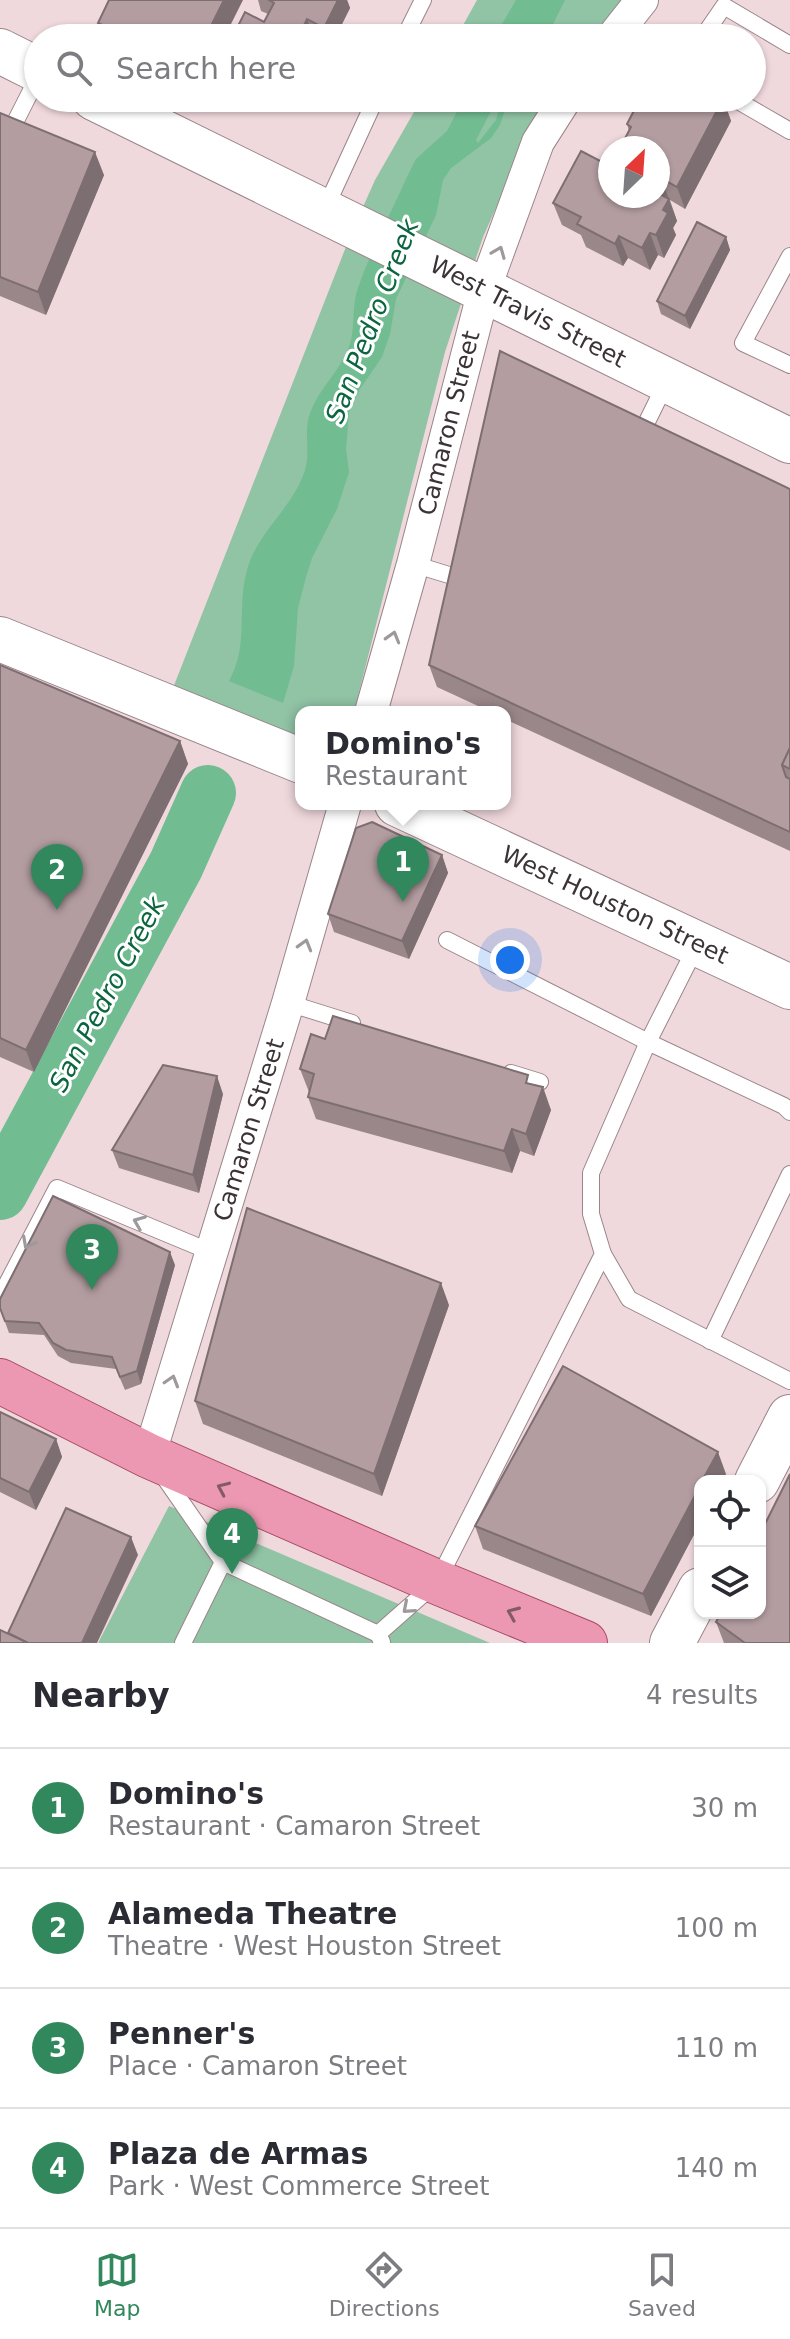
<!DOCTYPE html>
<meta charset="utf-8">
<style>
:root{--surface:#fff;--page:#f2f2f3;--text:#2b2b33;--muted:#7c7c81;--line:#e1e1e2;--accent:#31885c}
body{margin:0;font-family:"DejaVu Sans",sans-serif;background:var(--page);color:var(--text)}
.controls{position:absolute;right:24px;bottom:24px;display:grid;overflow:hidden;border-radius:16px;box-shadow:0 2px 6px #0004}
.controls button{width:72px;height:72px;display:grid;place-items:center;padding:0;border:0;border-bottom:2px solid var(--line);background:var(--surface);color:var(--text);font:40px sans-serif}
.compass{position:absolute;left:598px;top:136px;width:72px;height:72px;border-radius:50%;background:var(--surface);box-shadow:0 2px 6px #0004;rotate:25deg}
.you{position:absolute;left:510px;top:960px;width:28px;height:28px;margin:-20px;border:6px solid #fff;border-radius:50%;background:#1a73e8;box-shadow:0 0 0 12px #1a73e833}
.badge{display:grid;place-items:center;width:52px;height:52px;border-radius:50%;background:var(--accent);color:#fff;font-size:26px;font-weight:700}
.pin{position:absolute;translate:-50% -66px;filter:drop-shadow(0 2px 4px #0008)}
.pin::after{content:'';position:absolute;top:42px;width:28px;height:24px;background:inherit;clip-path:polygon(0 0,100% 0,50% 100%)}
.popup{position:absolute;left:295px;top:706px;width:216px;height:104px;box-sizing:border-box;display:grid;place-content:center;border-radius:16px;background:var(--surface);filter:drop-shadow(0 2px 6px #0005);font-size:26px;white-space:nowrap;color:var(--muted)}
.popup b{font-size:30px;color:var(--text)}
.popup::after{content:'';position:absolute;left:50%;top:100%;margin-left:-16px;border:16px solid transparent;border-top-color:var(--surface)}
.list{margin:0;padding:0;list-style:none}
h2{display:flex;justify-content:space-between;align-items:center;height:104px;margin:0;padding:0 32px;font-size:34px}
h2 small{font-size:26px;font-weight:400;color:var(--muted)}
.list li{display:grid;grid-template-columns:52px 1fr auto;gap:24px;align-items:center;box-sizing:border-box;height:120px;padding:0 32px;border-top:2px solid var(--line)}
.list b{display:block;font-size:30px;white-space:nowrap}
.list p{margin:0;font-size:26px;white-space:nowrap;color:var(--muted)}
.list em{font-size:26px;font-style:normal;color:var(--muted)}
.icon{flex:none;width:44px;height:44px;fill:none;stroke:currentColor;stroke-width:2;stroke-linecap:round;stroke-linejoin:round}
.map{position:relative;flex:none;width:790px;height:1643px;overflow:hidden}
.search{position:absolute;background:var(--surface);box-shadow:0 2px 6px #0004;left:24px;right:24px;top:24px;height:88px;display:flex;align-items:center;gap:20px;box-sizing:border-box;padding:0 28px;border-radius:44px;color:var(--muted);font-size:30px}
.sheet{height:584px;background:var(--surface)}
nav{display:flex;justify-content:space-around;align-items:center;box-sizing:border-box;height:112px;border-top:2px solid var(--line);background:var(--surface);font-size:22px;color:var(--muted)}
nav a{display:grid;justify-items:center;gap:4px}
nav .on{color:var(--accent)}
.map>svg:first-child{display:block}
</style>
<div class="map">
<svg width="790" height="1643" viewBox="0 0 790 1643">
<rect width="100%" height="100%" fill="#f0d9dd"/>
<g fill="#91c3a5">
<polygon points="477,0 625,0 595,38 456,38"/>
<polygon points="422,98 549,98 525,143 483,237 445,352 354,712 301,712 301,740 173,688 351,234 375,180"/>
<polygon points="169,1506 490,1643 98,1643"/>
</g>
<g fill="#71bc91">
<polygon points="516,0 565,0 553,24 541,38 494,38"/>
<path d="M 464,98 L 498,98 L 476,140 L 478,143 L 496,120 L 502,98 L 509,98 L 500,125 L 491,138 L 451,168 L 443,180 L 436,215 L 396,299 L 390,334 L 382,357 L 360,389 L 349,412 L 346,449 L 349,472 L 337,509 L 312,558 L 306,577 L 298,608 L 294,666 L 283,703 L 229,681 C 249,645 237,612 246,574 C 255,533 293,509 305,470 C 310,454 305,437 308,421 C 314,392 339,374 349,347 C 356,328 351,307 358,288 C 371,250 391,213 407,177 L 416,159 L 447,131 Z"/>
</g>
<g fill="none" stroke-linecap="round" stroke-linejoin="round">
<polyline stroke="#71bc91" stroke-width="56" points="0,1192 176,865 208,793"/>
<g stroke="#9b8589" stroke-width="18">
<g id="lane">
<polyline points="404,38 423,0"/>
<polyline points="702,38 724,6 790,45"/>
<polyline points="733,98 790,131"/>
<polyline points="8,136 38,77"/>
<polyline points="325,209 376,98"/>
<polyline points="790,256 743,343 790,365"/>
<polyline points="640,436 666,383"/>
<polyline points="413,564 462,579"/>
<polyline points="447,940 648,1042 697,945"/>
<polyline points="288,1003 352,1023"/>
<polyline points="511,1073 540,1082"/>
<polyline points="603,1254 629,1299 790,1381"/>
<polyline points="0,1297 57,1188 211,1252"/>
<polyline points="710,1341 790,1174"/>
<polyline points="162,1474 223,1562"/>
<polyline points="378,1634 437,1582 603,1254 591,1214 591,1173 648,1042 784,1106 790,1112"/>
<polyline points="183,1643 223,1562 378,1634 382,1642"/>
</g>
</g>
<g stroke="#9b8589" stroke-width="34">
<g id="street">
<polyline points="612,38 642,0"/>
<polyline points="371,712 413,564 484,290 538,142 566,98"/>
<polyline points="149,1456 288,1003 345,804"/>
</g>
</g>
<g stroke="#9b8589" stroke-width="46">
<g id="secondary">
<polyline points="0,51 38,70"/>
<polyline points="94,98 790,441"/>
<polyline points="0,639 301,761"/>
<polyline points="397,804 790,987"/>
<polyline points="757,1481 790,1417"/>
<polyline points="672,1643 700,1590"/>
</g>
</g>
<g stroke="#a74864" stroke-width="46">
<polyline id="primary" points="0,1381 149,1456 437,1582 585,1643"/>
</g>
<use href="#lane" stroke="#fff" stroke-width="16"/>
<use href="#street" stroke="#fff" stroke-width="32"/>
<use href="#secondary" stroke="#fff" stroke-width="44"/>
<use href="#primary" stroke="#ed98b2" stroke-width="44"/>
</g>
<g fill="#9a878a">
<polygon points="258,0 347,0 350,8 335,38 236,38 234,34 264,22 268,14 261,11"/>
<polygon points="98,23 224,38 103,38"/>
<polygon points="723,99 731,121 685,209 670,200 677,221 673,228 676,235 664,258 658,255 650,270 628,258 623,266 586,247 581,235 562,225 553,203 610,196 629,131 627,124 647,106"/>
<polygon points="0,113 104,175 46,315 0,296"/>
<polygon points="726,237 730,250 690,329 661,314 657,301"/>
<polygon points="790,489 790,851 505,719 505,712 491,712 437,687 429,665"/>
<polygon points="0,665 180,741 188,764 34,1072 0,1057"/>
<polygon points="442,855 448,873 409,959 334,932 328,914"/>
<polygon points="300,1069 532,1085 551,1110 534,1156 520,1151 512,1173 316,1119 308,1097 309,1092"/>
<polygon points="223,1094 199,1193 119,1168 112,1150"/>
<polygon points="175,1265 141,1384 125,1390 116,1369 71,1363 58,1356 44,1335 9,1333 0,1308"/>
<polygon points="449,1305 382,1496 203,1424 195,1401"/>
<polygon points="0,1412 56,1439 62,1457 36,1510 0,1492"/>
<polygon points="726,1474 651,1616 483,1549 475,1526"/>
<polygon points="716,1622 790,1643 724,1643"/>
</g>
<g fill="#7d6e71">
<polygon points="224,0 243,0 224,38 205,38"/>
<polygon points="338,0 347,0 350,8 335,38 328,38 324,28"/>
<polygon points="307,19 314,37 298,38"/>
<polygon points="723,99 731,121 685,209 677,187"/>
<polygon points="95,152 104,175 46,315 38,292"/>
<polygon points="661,178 677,221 673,228 676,235 664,258 656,235 658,184"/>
<polygon points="650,233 658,255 650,270 642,248"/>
<polygon points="619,236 628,258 623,266 615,244"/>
<polygon points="726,237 730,250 690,329 685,316"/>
<polygon points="180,741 188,764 34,1072 26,1050"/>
<polygon points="442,855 448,873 409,959 402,941"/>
<polygon points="217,1076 223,1094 199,1193 193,1175"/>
<polygon points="543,1087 551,1110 534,1156 526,1134"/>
<polygon points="512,1129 520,1151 512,1173 504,1151"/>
<polygon points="170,1252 175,1265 141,1384 137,1371"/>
<polygon points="441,1283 449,1305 382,1496 374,1474"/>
<polygon points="56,1439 62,1457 36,1510 29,1492"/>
<polygon points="718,1452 726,1474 722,1481 702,1481"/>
<polygon points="700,1486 700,1523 651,1616 643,1594"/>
<polygon points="131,1537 138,1555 97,1643 82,1643"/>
</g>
<g fill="#b39da1" stroke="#7d6e71" stroke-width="2">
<polygon points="109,0 224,0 205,38 129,38 98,23"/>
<polygon points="269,0 338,0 324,28 307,19 298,38 243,38 234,34 245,12 264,22 274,3"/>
<polygon points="651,98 721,98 723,99 677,187 661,178 658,184 658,148 620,148 631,127 627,124 639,101 647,106"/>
<polygon points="0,113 95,152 38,292 0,277"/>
<polygon points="581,151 610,166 610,196 658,196 658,193 669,199 663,210 668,213 656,235 650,233 642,248 619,236 615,244 577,224 581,217 553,203"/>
<polygon points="697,222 726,237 685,316 657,301"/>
<polygon points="500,351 790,489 790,748 782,765 786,777 790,779 790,832 429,665"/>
<polygon points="0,665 180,741 26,1050 0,1038"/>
<polygon points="790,748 790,769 782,765"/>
<polygon points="372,822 442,855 402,941 328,914 356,828"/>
<polygon points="333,1016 528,1075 526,1083 543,1087 526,1134 512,1129 504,1151 308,1097 314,1074 300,1069 311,1034 325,1039"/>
<polygon points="163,1065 217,1076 193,1175 112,1150"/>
<polygon points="53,1196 170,1252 137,1371 120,1377 112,1357 66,1350 53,1343 39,1323 5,1321 0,1308 0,1299"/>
<polygon points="247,1208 441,1283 374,1474 195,1401"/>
<polygon points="563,1366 718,1452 702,1481 700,1481 700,1486 643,1594 475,1526"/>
<polygon points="0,1412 56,1439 29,1492 0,1478"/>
<polygon points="790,1474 790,1643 745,1643 716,1622 721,1613 760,1613 760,1534"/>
<polygon points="66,1508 131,1537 82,1643 28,1643 8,1633"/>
<polygon points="0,1630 28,1643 0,1643"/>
</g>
<defs><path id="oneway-chevron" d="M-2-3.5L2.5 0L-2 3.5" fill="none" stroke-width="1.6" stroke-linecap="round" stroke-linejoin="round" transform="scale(2)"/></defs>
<g stroke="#9e999a">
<use href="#oneway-chevron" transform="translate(499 252) rotate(-68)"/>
<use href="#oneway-chevron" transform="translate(393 637) rotate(-74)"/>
<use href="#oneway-chevron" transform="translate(305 945) rotate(-74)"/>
<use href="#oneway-chevron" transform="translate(139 1222) rotate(-158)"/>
<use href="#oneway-chevron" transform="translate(28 1243) rotate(118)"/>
<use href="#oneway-chevron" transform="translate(172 1381) rotate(-73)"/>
<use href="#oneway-chevron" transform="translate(408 1608) rotate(139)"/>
</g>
<g stroke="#835b67">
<use href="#oneway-chevron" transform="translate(223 1488) rotate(-156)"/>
<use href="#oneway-chevron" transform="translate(513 1613) rotate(-157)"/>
</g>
<g text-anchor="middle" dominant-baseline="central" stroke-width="6" stroke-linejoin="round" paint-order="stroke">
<g font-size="24" fill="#3c3335" stroke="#fff">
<text transform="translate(528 312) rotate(27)">West Travis Street</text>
<text transform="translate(449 423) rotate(-76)">Camaron Street</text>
<text transform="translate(615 905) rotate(25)">West Houston Street</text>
<text transform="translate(249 1130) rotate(-73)">Camaron Street</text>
</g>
<g font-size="26" font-style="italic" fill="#0b663f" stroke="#fff">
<text transform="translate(372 321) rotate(-69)">San Pedro Creek</text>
<text transform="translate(107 994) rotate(-62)">San Pedro Creek</text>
</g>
</g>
</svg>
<div class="controls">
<button><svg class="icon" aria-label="locate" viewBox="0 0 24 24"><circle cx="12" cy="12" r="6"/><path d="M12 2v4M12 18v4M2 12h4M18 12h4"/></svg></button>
<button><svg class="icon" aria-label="layers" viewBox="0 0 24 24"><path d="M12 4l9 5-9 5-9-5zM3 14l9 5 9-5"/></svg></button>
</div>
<svg class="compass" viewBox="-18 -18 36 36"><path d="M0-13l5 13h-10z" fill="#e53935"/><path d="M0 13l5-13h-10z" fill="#7c7c81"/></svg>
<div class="you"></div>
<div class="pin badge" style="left:403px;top:902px">1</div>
<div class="popup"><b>Domino's</b>Restaurant</div>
<div class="pin badge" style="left:57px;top:910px">2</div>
<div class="pin badge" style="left:92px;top:1290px">3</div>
<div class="pin badge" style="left:232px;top:1574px">4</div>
<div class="search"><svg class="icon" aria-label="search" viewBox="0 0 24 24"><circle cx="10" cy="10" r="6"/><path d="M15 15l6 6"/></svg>Search here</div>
</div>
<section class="sheet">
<h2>Nearby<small>4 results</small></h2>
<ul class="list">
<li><span class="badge">1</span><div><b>Domino's</b><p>Restaurant · Camaron Street</p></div><em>30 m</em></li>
<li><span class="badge">2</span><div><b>Alameda Theatre</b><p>Theatre · West Houston Street</p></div><em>100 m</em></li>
<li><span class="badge">3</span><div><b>Penner's</b><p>Place · Camaron Street</p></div><em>110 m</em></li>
<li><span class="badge">4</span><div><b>Plaza de Armas</b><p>Park · West Commerce Street</p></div><em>140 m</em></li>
</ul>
</section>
<nav>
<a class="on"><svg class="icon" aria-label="map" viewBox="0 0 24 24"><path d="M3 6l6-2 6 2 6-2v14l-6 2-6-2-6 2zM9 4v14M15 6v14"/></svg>Map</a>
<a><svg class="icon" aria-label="directions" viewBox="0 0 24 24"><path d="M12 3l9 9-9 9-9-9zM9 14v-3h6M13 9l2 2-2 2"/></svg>Directions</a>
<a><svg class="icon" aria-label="saved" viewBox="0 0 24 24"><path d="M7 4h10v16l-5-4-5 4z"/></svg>Saved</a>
</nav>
